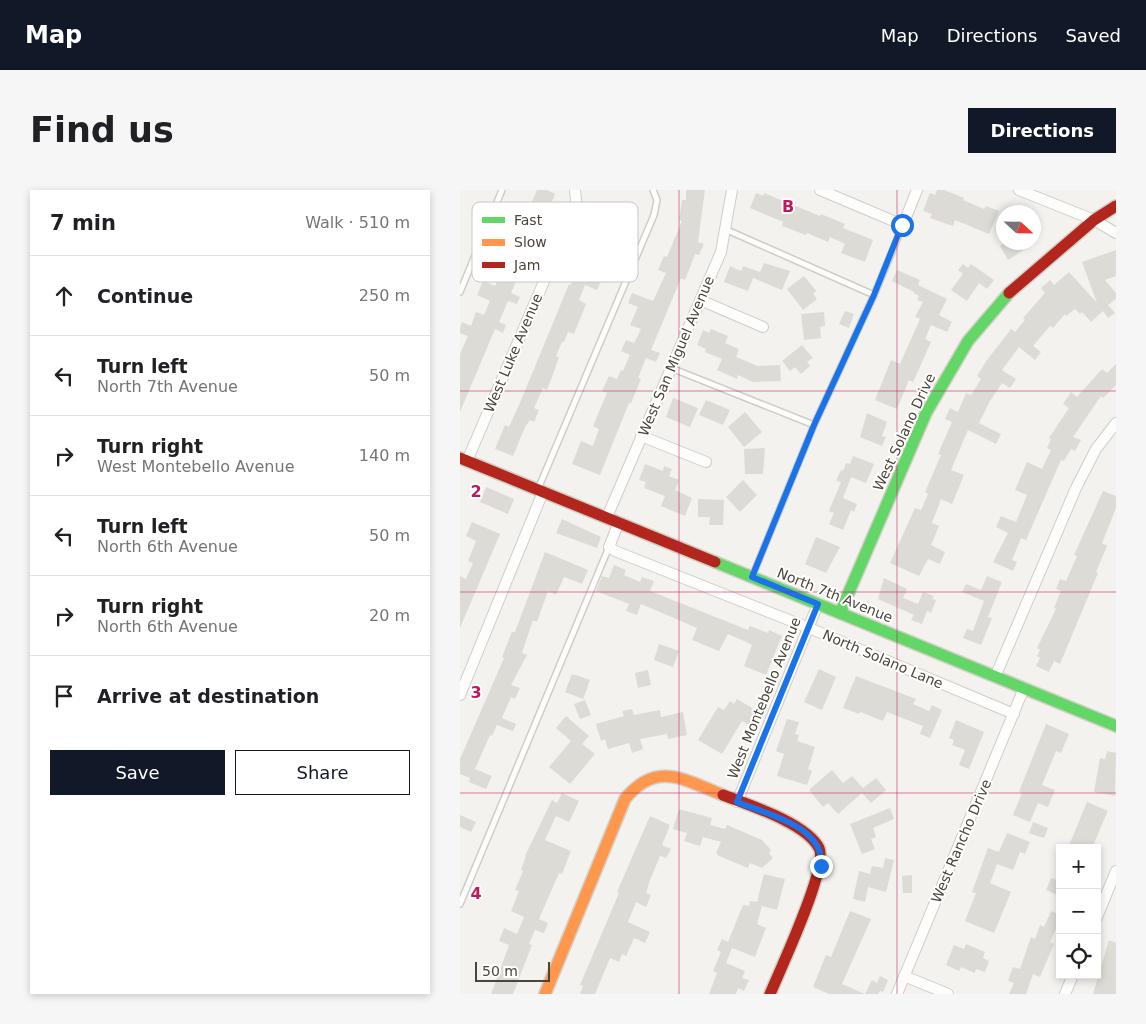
<!DOCTYPE html>
<meta charset="utf-8">
<style>
:root{--surface:#fff;--page:#f6f6f6;--text:#202124;--muted:#757577;--line:#e0e0e0;--accent:#111827}
body{margin:0;font-family:"DejaVu Sans",sans-serif;background:var(--page);color:var(--text)}
.controls{position:absolute;right:15px;bottom:15px;display:grid;overflow:hidden;border-radius:0px;box-shadow:0 2px 8px #0003}
.controls button{width:45px;height:45px;display:grid;place-items:center;padding:0;border:0;border-bottom:1px solid var(--line);background:var(--surface);color:var(--text);font:25px sans-serif}
.compass{position:absolute;left:536px;top:15px;width:45px;height:45px;border-radius:50%;background:var(--surface);box-shadow:0 2px 8px #0003;rotate:112deg}
.scale{position:absolute;left:15px;bottom:12px;width:75px;box-sizing:border-box;padding-left:5px;border:2px solid #4c4438;border-top:0;font-size:14px;line-height:18px;white-space:nowrap;color:#4c4438;-webkit-text-stroke:4px #fff;paint-order:stroke}
.stop{position:absolute;width:15px;height:15px;margin:-11px;border:4px solid #1a73e8;border-radius:50%;background:#fff}
.stop.end{background:#1a73e8;border-color:#fff;box-shadow:0 1px 5px #0008}
.list{margin:0;padding:0;list-style:none}
h2{display:flex;justify-content:space-between;align-items:center;height:65px;margin:0;padding:0 20px;font-size:21px}
h2 small{font-size:16px;font-weight:400;color:var(--muted)}
.list li{display:grid;grid-template-columns:32px 1fr auto;gap:15px;align-items:center;box-sizing:border-box;height:80px;padding:0 20px;border-top:1px solid var(--line)}
.list b{display:block;font-size:19px;white-space:nowrap}
.list p{margin:0;font-size:16px;white-space:nowrap;color:var(--muted)}
.list em{font-size:16px;font-style:normal;color:var(--muted)}
.actions{display:flex;gap:10px;padding:15px 20px}
.actions a{flex:1;padding:11px 0;border:1px solid var(--accent);border-radius:0px;text-align:center;font-size:18px;color:var(--accent)}
.actions .main{background:var(--accent);color:#fff}
.icon{flex:none;width:28px;height:28px;fill:none;stroke:currentColor;stroke-width:2;stroke-linecap:round;stroke-linejoin:round}
.map{position:relative;flex:none;width:656px;height:804px;overflow:hidden;border-radius:0px}
header{display:flex;align-items:center;gap:30px;box-sizing:border-box;height:70px;padding:0 25px;background:var(--accent);color:#fff}
header strong{font-size:24px}
nav{display:flex;gap:28px;margin-inline-start:auto;font-size:18px}
.intro{display:flex;align-items:center;justify-content:space-between;box-sizing:border-box;height:120px;padding:0 30px}
h1{margin:0;font-size:35px}
.button{padding:12px 22px;border-radius:0px;background:var(--accent);color:#fff;font-size:18px;font-weight:700}
main{display:flex;gap:30px;padding:0 30px}
aside{flex:1;background:var(--surface);border-radius:0px;box-shadow:0 2px 8px #0003}
.map>svg:first-child{display:block}
</style>
<header>
<strong>Map</strong>
<nav><a>Map</a><a>Directions</a><a>Saved</a></nav>
</header>
<div class="intro"><h1>Find us</h1><a class="button">Directions</a></div>
<main>
<aside>
<h2>7 min<small>Walk · 510 m</small></h2>
<ul class="list">
<li><svg class="icon" aria-label="ahead" viewBox="0 0 24 24"><path d="M12 20V5M6 11l6-6 6 6"/></svg><div><b>Continue</b></div><em>250 m</em></li>
<li><svg class="icon" aria-label="left" viewBox="0 0 24 24"><path d="M17 20v-9H6M10 6l-5 5 5 5"/></svg><div><b>Turn left</b><p>North 7th Avenue</p></div><em>50 m</em></li>
<li><svg class="icon" aria-label="right" viewBox="0 0 24 24"><path d="M7 20v-9h11M14 6l5 5-5 5"/></svg><div><b>Turn right</b><p>West Montebello Avenue</p></div><em>140 m</em></li>
<li><svg class="icon" aria-label="left" viewBox="0 0 24 24"><path d="M17 20v-9H6M10 6l-5 5 5 5"/></svg><div><b>Turn left</b><p>North 6th Avenue</p></div><em>50 m</em></li>
<li><svg class="icon" aria-label="right" viewBox="0 0 24 24"><path d="M7 20v-9h11M14 6l5 5-5 5"/></svg><div><b>Turn right</b><p>North 6th Avenue</p></div><em>20 m</em></li>
<li><svg class="icon" aria-label="arrive" viewBox="0 0 24 24"><path d="M6 21V4h12l-3 4 3 4H6"/></svg><div><b>Arrive at destination</b></div></li>
</ul>
<div class="actions"><a class="main">Save</a><a>Share</a></div>
</aside>
<div class="map">
<svg width="656" height="804" viewBox="0 0 656 804">
<rect width="100%" height="100%" fill="#f3f2ee"/>
<g fill="#dddbd6">
<polygon points="77,0 87,0 95,4 89,19 93,20 83,44 78,42 71,58 74,60 68,72 65,70 51,103 60,107 57,114 48,111 39,132 46,135 43,143 35,139 0,222 0,164 8,146 0,143 0,138 2,132 11,136 16,122 24,125 30,111 17,105 23,91 35,96 42,81 38,79 45,62 39,59 44,48 49,50 50,47 56,49"/>
<polygon points="226,0 245,0 238,52 244,54 239,65 235,64 225,90 221,88 191,160 200,163 196,172 186,168 178,188 181,189 171,213 169,213 140,285 112,274 121,251 133,256 139,239 133,236 147,203 142,201 149,186 157,189 161,180 163,181 170,165 161,161 166,150 174,153 181,139 170,135 178,117 168,113 172,103 193,111 206,83 198,80 204,66 207,67 222,31 219,30 222,10 226,10"/>
<polygon points="477,0 484,0 504,8 503,10 524,19 526,16 539,21 529,44 495,30 493,36 470,28 472,24 463,21 470,3 475,5"/>
<polygon points="296,3 303,6 304,3 360,26 361,24 385,34 383,38 413,50 405,72 381,63 385,54 370,47 368,52 347,43 346,45 322,36 323,32 290,18"/>
<polygon points="151,12 167,18 163,29 168,31 155,60 148,57 140,78 146,80 137,100 125,95 119,110 126,114 114,144 108,142 104,152 102,152 96,166 99,167 92,187 87,200 83,198 74,218 79,220 74,232 70,230 65,237 53,266 35,259 45,235 49,237 62,208 109,94 111,95 136,37 141,40"/>
<polygon points="544,52 576,52 548,70 540,56"/>
<polygon points="656,60 656,86 645,90 656,103 656,109 648,115 655,123 648,128 643,121 631,132 622,122 620,124 615,119 606,126 605,124 593,138 590,136 573,156 581,162 575,170 559,157 542,180 556,189 550,198 542,193 530,211 519,233 541,244 536,254 508,240 491,280 504,285 492,314 481,309 472,333 479,336 471,355 485,362 480,374 468,369 459,386 430,373 455,318 461,320 468,304 465,302 481,265 478,264 492,232 485,229 490,218 498,222 506,203 511,205 521,189 517,186 527,170 551,139 555,142 565,130 563,128 585,103 581,98 590,90 594,95 609,82 637,113 622,72"/>
<polygon points="304,73 330,81 322,100 293,88 288,101 264,92 270,76 281,81 283,76 300,82"/>
<polygon points="503,74 508,78 511,74 534,90 527,99 519,93 507,111 491,100 503,84 498,80"/>
<polygon points="437,80 460,90 458,95 487,109 479,125 492,132 487,142 471,135 465,149 471,152 453,192 449,190 437,219 415,210 431,170 440,174 460,129 455,127 463,112 457,110 459,106 454,103 454,102 432,91"/>
<polygon points="344,86 356,101 353,104 357,109 343,120 327,99"/>
<polygon points="385,121 394,124 389,138 379,134"/>
<polygon points="364,122 365,136 360,137 361,148 344,150 341,124"/>
<polygon points="251,139 268,146 265,153 279,159 276,167 298,176 320,175 321,191 293,192 278,185 277,189 257,180 262,169 245,162 246,159 237,155 243,140 249,143"/>
<polygon points="342,155 353,168 347,172 350,176 341,184 335,177 330,181 322,171"/>
<polygon points="656,174 656,195 643,208 641,206 613,247 621,250 615,261 611,259 604,271 601,270 566,350 561,348 552,370 557,372 553,381 533,372 548,343 536,337 541,326 556,332 567,305 555,300 567,272 582,279 591,260 587,258 591,249 589,248 609,218 603,214 611,202 617,207 642,179 647,183"/>
<polygon points="213,208 238,218 230,237 206,227"/>
<polygon points="246,210 270,220 263,235 239,225"/>
<polygon points="285,222 302,242 284,257 268,237"/>
<polygon points="407,223 427,232 422,246 426,247 422,256 400,247"/>
<polygon points="305,258 303,284 285,284 284,259"/>
<polygon points="393,266 414,274 406,293 391,287 383,308 397,314 394,322 391,320 383,340 369,334 374,323 369,321 381,292 376,291 381,280 383,281 386,273 390,274"/>
<polygon points="185,274 203,281 204,276 212,279 209,286 219,290 215,300 232,308 225,326 201,316 205,306 184,298 186,292 179,290"/>
<polygon points="283,290 297,305 280,322 266,307"/>
<polygon points="26,297 54,309 48,324 20,312"/>
<polygon points="643,301 656,306 656,318 642,353 647,356 636,382 638,383 600,474 594,471 589,482 576,476 580,468 577,466 580,460 577,458 596,419 594,418 601,401 596,399 600,389 606,391 617,366 614,365"/>
<polygon points="238,309 264,310 263,335 249,335 250,327 238,327"/>
<polygon points="102,329 141,347 137,358 96,343"/>
<polygon points="12,332 40,344 0,438 0,386 6,389 13,373 8,371 16,351 6,346"/>
<polygon points="356,347 380,357 366,383 345,374"/>
<polygon points="85,362 128,380 122,394 104,387 96,405 88,401 77,432 73,430 62,463 67,465 51,495 60,498 55,509 51,507 42,528 56,534 53,541 37,535 32,546 30,545 15,579 32,586 26,599 9,592 10,588 0,584 0,569 44,468 42,467 52,442 55,442"/>
<polygon points="154,375 166,380 164,385 180,392 182,387 194,391 190,401 288,440 290,436 308,443 309,440 322,446 306,485 284,476 292,455 284,451 268,444 259,461 232,450 237,438 181,414 177,425 166,421 169,414 136,401 142,386 149,388"/>
<polygon points="527,386 542,392 528,427 532,428 521,455 503,448 507,439 513,441 524,411 502,402 506,394 521,400"/>
<polygon points="424,388 447,399 443,408 458,414 463,402 474,406 472,409 476,410 471,423 467,421 462,434 451,430 454,425 418,409"/>
<polygon points="199,454 219,461 213,477 194,470"/>
<polygon points="359,479 376,487 362,520 344,512"/>
<polygon points="188,480 191,495 178,498 175,483"/>
<polygon points="112,484 130,490 123,509 105,502"/>
<polygon points="396,486 456,509 453,514 469,521 472,515 482,520 470,548 460,544 463,536 427,522 423,531 400,522 399,524 383,518"/>
<polygon points="277,509 297,521 289,535 282,531 262,564 238,550 258,517 264,520 270,511 274,514"/>
<polygon points="125,510 131,525 120,529 114,514"/>
<polygon points="172,519 174,525 200,520 201,527 223,522 227,545 208,549 207,544 180,549 183,559 172,563 169,553 148,559 145,549 141,551 136,534 164,526 162,521"/>
<polygon points="106,526 129,546 122,554 135,564 110,594 89,577 111,551 96,538"/>
<polygon points="327,529 339,532 335,544 339,545 337,551 355,557 348,579 352,581 347,595 317,586 324,564 316,561"/>
<polygon points="496,530 524,542 509,579 499,575 505,560 492,555 494,550 489,548"/>
<polygon points="586,534 609,544 601,563 596,561 582,595 595,600 588,617 578,613 570,632 553,625 562,603 559,602"/>
<polygon points="647,561 656,563 655,606 634,602 640,568 645,569"/>
<polygon points="372,580 383,593 392,586 403,598 416,588 426,600 411,613 402,603 378,624 368,613 363,617 349,600"/>
<polygon points="102,603 119,611 109,632 96,626 85,650 111,661 102,684 99,683 79,729 88,733 84,743 75,740 69,754 72,755 53,804 31,804 49,755 39,751 44,738 57,744 64,727 51,721 59,701 55,700 63,681 61,680 66,666 65,666 92,610 97,613"/>
<polygon points="627,612 648,621 643,632 632,658 608,658"/>
<polygon points="430,618 434,629 413,638 416,647 411,649 415,659 402,664 390,634"/>
<polygon points="219,619 252,628 250,635 265,639 267,635 302,650 311,660 309,663 313,668 302,678 290,673 288,678 259,666 256,663 261,652 243,647 240,656 224,651 227,643 213,639"/>
<polygon points="0,625 16,632 11,642 0,637"/>
<polygon points="190,626 210,635 202,655 211,659 206,668 200,666 190,690 186,703 191,705 186,717 176,712 168,732 190,742 185,753 174,748 166,766 162,764 159,772 150,768 135,804 120,804 123,796 120,795 159,703 157,702"/>
<polygon points="573,632 588,638 584,648 569,643"/>
<polygon points="547,643 570,652 565,664 560,662 553,680 537,674 530,693 551,702 534,743 505,731 516,703 512,702 528,658 539,662"/>
<polygon points="425,668 434,670 426,702 408,697 405,712 393,709 399,681 410,684 412,676 423,678"/>
<polygon points="304,684 325,689 317,720 302,716 297,734 306,738 295,767 272,758 266,773 285,781 282,788 289,790 284,801 278,798 276,804 249,804 257,783 253,781 261,762 257,760 262,749 268,752 283,715 289,716 290,711 297,712"/>
<polygon points="452,685 452,703 443,703 442,686"/>
<polygon points="591,688 600,691 600,706 586,700"/>
<polygon points="390,721 411,729 382,794 405,804 412,790 417,793 420,786 428,790 423,802 420,801 418,804 369,804 353,797 366,765 371,767"/>
<polygon points="591,721 600,725 600,730 590,752 594,754 580,787 573,784 566,804 549,804 554,793 548,791 553,777 560,779 571,747 575,749 580,735 584,737"/>
<polygon points="649,750 656,753 656,804 633,804"/>
<polygon points="506,754 525,762 523,768 529,771 525,782 516,779 515,783 501,777 499,781 486,775 494,755 504,759"/>
</g>
<g fill="none" stroke-linecap="round" stroke-linejoin="round">
<g stroke="#d0cdc8" stroke-width="8">
<g id="lane">
<polyline points="267,40 414,105"/>
<polyline points="0,102 42,0"/>
<polyline points="211,178 354,235"/>
<polyline points="78,299 194,25 197,10 193,0"/>
<polyline points="292,387 354,235 414,105 443,35"/>
<polyline points="0,714 149,357"/>
</g>
</g>
<g stroke="#d0cdc8" stroke-width="12">
<g id="street">
<polyline points="360,0 443,35 457,0"/>
<polyline points="559,0 634,30 656,43"/>
<polyline points="240,110 303,137"/>
<polyline points="181,246 246,272"/>
<polyline points="7,271 85,89 114,36 117,20 115,0"/>
<polyline points="147,327 261,62 272,0"/>
<polyline points="159,332 149,357 155,361 349,438 554,524"/>
<polyline points="535,487 616,298 636,259 656,233"/>
<polyline points="0,505 83,302"/>
<polyline points="277,612 358,414"/>
<polyline points="637,727 656,681"/>
<polyline points="444,786 488,804"/>
<polyline points="437,804 564,498"/>
<polyline points="605,804 613,785"/>
</g>
</g>
<g stroke="#d3cfc5" stroke-width="14">
<g id="fast">
<polyline points="255,372 656,536"/>
<polyline points="380,423 466,223 508,151 549,103"/>
</g>
</g>
<g stroke="#d3cfc5" stroke-width="14">
<path id="slow" d="M 85,804 L 165,609 C 197,570 224,590 263,605"/>
</g>
<g stroke="#d3cfc5" stroke-width="14">
<g id="jam">
<polyline points="549,103 634,30 656,16"/>
<polyline points="0,268 255,372"/>
<path d="M 263,605 C 289,615 346,633 359,658 C 369,676 320,780 310,804"/>
</g>
</g>
<use href="#lane" stroke="#fdfdfc" stroke-width="5"/>
<use href="#street" stroke="#fdfdfc" stroke-width="10"/>
<use href="#fast" stroke="#63d668" stroke-width="11"/>
<use href="#slow" stroke="#ff974d" stroke-width="11"/>
<use href="#jam" stroke="#b3261e" stroke-width="11"/>
</g>
<g fill="none" stroke-linecap="round" stroke-linejoin="round">
<path stroke="#1a73e8" stroke-width="6" d="M 361,676 C 365,636 306,624 277,612 L 358,414 L 292,387 L 354,235 L 414,105 L 442,35"/>
</g>
<path fill="none" stroke="#c2185b" stroke-width="1" stroke-opacity="0.55" d="M 219,0 L 219,804M 437,0 L 437,804M 0,201 L 656,201M 0,402 L 656,402M 0,603 L 656,603"/>
<g text-anchor="middle" dominant-baseline="central" stroke-width="4" stroke-linejoin="round" paint-order="stroke">
<g font-size="14" fill="#4c4438" stroke="#fff">
<text transform="translate(53 163) rotate(-67)">West Luke Avenue</text>
<text transform="translate(216 166) rotate(-67)">West San Miguel Avenue</text>
<text transform="translate(444 242) rotate(-65)">West Solano Drive</text>
<text transform="translate(375 405) rotate(22)">North 7th Avenue</text>
<text transform="translate(423 469) rotate(23)">North Solano Lane</text>
<text transform="translate(304 508) rotate(-68)">West Montebello Avenue</text>
<text transform="translate(501 651) rotate(-67)">West Rancho Drive</text>
</g>
</g>
<rect x="12" y="12" width="166" height="80" rx="8" fill="#fff" stroke="#c9c7c3" stroke-width="1"/>
<rect x="22" y="27" width="23" height="6" fill="#63d668"/>
<rect x="22" y="49" width="23" height="7" fill="#ff974d"/>
<rect x="22" y="72" width="23" height="6" fill="#b3261e"/>
<g font-size="14" fill="#4c4438">
<text x="54" y="35">Fast</text>
<text x="54" y="57">Slow</text>
<text x="54" y="80">Jam</text>
</g>
<g font-size="16" text-anchor="middle" font-weight="bold" fill="#c2185b" stroke="#fff" stroke-width="4" stroke-linejoin="round" paint-order="stroke">
<text x="328" y="22">B</text>
<text x="16" y="307">2</text>
<text x="16" y="508">3</text>
<text x="16" y="709">4</text>
</g>
</svg>
<div class="controls">
<button>+</button>
<button>−</button>
<button><svg class="icon" aria-label="locate" viewBox="0 0 24 24"><circle cx="12" cy="12" r="6"/><path d="M12 2v4M12 18v4M2 12h4M18 12h4"/></svg></button>
</div>
<svg class="compass" viewBox="-18 -18 36 36"><path d="M0-13l5 13h-10z" fill="#e53935"/><path d="M0 13l5-13h-10z" fill="#757577"/></svg>
<div class="scale">50 m</div>
<div class="stop" style="left:442px;top:35px"></div>
<div class="stop end" style="left:361px;top:676px"></div>
</div>
</main>
